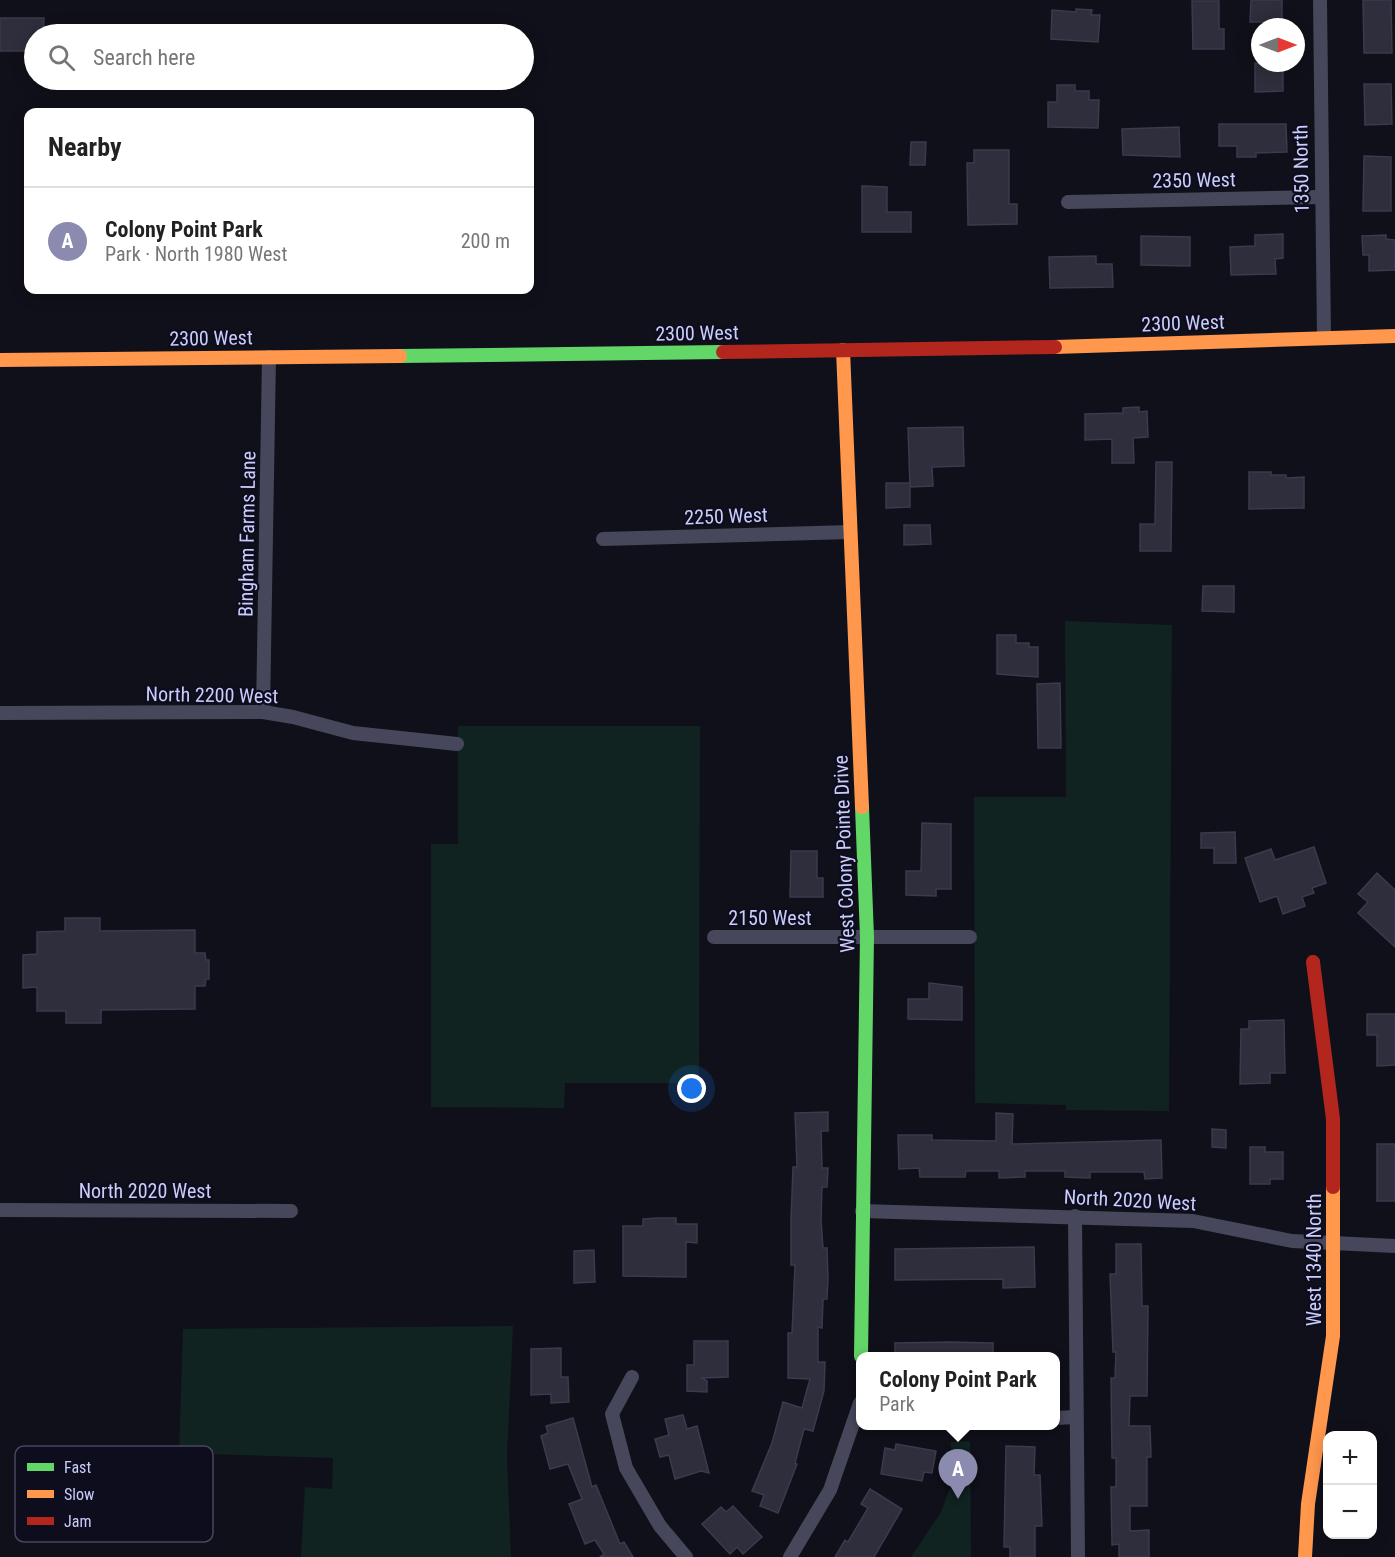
<!DOCTYPE html>
<meta charset="utf-8">
<style>
:root{--surface:#fff;--page:#f2f2f2;--text:#222;--muted:#767676;--line:#e0e0e0;--accent:#8a8bae}
body{margin:0;font-family:"Roboto Condensed",sans-serif;background:var(--page);color:var(--text)}
.controls{position:absolute;right:18px;bottom:18px;display:grid;overflow:hidden;border-radius:12px;box-shadow:0 3px 15px #0003}
.controls button{width:54px;height:54px;display:grid;place-items:center;padding:0;border:0;border-bottom:2px solid var(--line);background:var(--surface);color:var(--text);font:30px sans-serif}
.compass{position:absolute;left:1251px;top:18px;width:54px;height:54px;border-radius:50%;background:var(--surface);box-shadow:0 3px 15px #0003;rotate:90deg}
.you{position:absolute;left:692px;top:1089px;width:21px;height:21px;margin:-15px;border:4px solid #fff;border-radius:50%;background:#1a73e8;box-shadow:0 0 0 9px #1a73e833}
.badge{display:grid;place-items:center;width:39px;height:39px;border-radius:50%;background:var(--accent);color:#fff;font-size:20px;font-weight:700}
.pin{position:absolute;translate:-50% -50px;filter:drop-shadow(0 2px 3px #0008)}
.pin::after{content:'';position:absolute;top:32px;width:21px;height:18px;background:inherit;clip-path:polygon(0 0,100% 0,50% 100%)}
.popup{position:absolute;left:856px;top:1352px;width:204px;height:78px;box-sizing:border-box;display:grid;place-content:center;border-radius:12px;background:var(--surface);filter:drop-shadow(0 2px 4px #0005);font-size:20px;white-space:nowrap;color:var(--muted)}
.popup b{font-size:22px;color:var(--text)}
.popup::after{content:'';position:absolute;left:50%;top:100%;margin-left:-12px;border:12px solid transparent;border-top-color:var(--surface)}
.list{margin:0;padding:0;list-style:none}
h2{display:flex;justify-content:space-between;align-items:center;height:78px;margin:0;padding:0 24px;font-size:26px}
h2 small{font-size:20px;font-weight:400;color:var(--muted)}
.list li{display:grid;grid-template-columns:39px 1fr auto;gap:18px;align-items:center;box-sizing:border-box;height:108px;padding:0 24px;border-top:2px solid var(--line)}
.list b{display:block;font-size:22px;white-space:nowrap}
.list p{margin:0;font-size:20px;white-space:nowrap;color:var(--muted)}
.list em{font-size:20px;font-style:normal;color:var(--muted)}
.icon{flex:none;width:33px;height:33px;fill:none;stroke:currentColor;stroke-width:2;stroke-linecap:round;stroke-linejoin:round}
.map{position:relative;flex:none;width:1395px;height:1557px;overflow:hidden}
.search{position:absolute;background:var(--surface);box-shadow:0 3px 15px #0003;left:24px;top:24px;width:510px;height:66px;display:flex;align-items:center;gap:15px;box-sizing:border-box;padding:0 21px;border-radius:33px;color:var(--muted);font-size:22px}
.panel{position:absolute;background:var(--surface);box-shadow:0 3px 15px #0003;left:24px;top:108px;width:510px;height:186px;border-radius:12px}
.map>svg:first-child{display:block}
</style>
<div class="map">
<svg width="1395" height="1557" viewBox="0 0 1395 1557">
<rect width="100%" height="100%" fill="#10101a"/>
<g fill="#102321">
<polygon points="1065,621 1172,625 1169,1111 1066,1110 1066,1105 975,1103 974,797 1066,797"/>
<polygon points="458,726 700,726 699,1083 565,1083 564,1108 431,1107 431,844 458,844"/>
<polygon points="513,1326 507,1456 511,1557 301,1557 305,1487 332,1489 333,1458 179,1453 183,1329"/>
<polygon points="970,1441 971,1557 911,1557 941,1512 951,1486 951,1442"/>
</g>
<g fill="#2e2e3c" stroke="#3b3a4e" stroke-width="1.5">
<polygon points="1251,0 1282,0 1282,22 1250,22"/>
<polygon points="1363,0 1391,0 1392,53 1364,53"/>
<polygon points="1192,1 1219,1 1219,29 1224,29 1224,49 1193,49"/>
<polygon points="1076,9 1092,10 1091,15 1100,15 1098,42 1051,39 1052,10 1076,12"/>
<polygon points="0,18 44,18 43,34 34,34 34,51 0,51"/>
<polygon points="1255,63 1283,63 1283,91 1255,92"/>
<polygon points="1364,84 1391,84 1392,124 1365,125"/>
<polygon points="1057,85 1075,85 1075,91 1089,91 1089,100 1099,100 1098,128 1048,127 1048,102 1057,102"/>
<polygon points="1219,124 1286,124 1287,152 1256,153 1256,157 1237,157 1237,146 1219,146"/>
<polygon points="1179,127 1180,157 1123,155 1122,129"/>
<polygon points="911,142 926,142 925,165 910,165"/>
<polygon points="974,150 1009,150 1009,204 1017,204 1017,224 968,225 967,163 974,163"/>
<polygon points="1364,156 1391,157 1391,211 1363,211"/>
<polygon points="862,186 887,187 887,212 911,212 911,232 862,232"/>
<polygon points="1283,234 1283,258 1275,259 1276,274 1231,275 1230,247 1255,246 1255,235"/>
<polygon points="1386,235 1386,239 1395,240 1395,270 1369,271 1369,255 1363,255 1362,236"/>
<polygon points="1141,236 1190,237 1190,266 1141,265"/>
<polygon points="1096,256 1096,264 1112,264 1113,287 1050,288 1049,257"/>
<polygon points="1139,407 1139,412 1147,411 1148,437 1133,438 1134,463 1112,463 1112,439 1085,440 1085,414 1123,413 1123,408"/>
<polygon points="963,427 964,466 932,467 933,486 910,487 908,428"/>
<polygon points="1156,462 1172,462 1171,551 1140,551 1140,524 1155,524"/>
<polygon points="1249,472 1271,472 1271,475 1286,475 1286,478 1304,477 1304,508 1249,509"/>
<polygon points="886,483 910,483 910,507 886,508"/>
<polygon points="904,525 930,525 931,544 904,545"/>
<polygon points="1203,586 1234,586 1234,612 1202,611"/>
<polygon points="997,635 1016,635 1016,643 1029,643 1029,647 1038,647 1038,677 997,674"/>
<polygon points="1060,683 1061,748 1038,748 1037,684"/>
<polygon points="922,823 951,824 951,889 936,889 936,896 906,895 906,871 921,871"/>
<polygon points="1235,832 1236,863 1214,863 1214,848 1201,848 1201,833"/>
<polygon points="1314,847 1326,883 1312,888 1314,893 1302,897 1305,906 1283,914 1277,896 1260,902 1245,858 1271,849 1275,860"/>
<polygon points="791,851 817,851 817,878 823,878 823,897 790,897"/>
<polygon points="1377,873 1395,890 1395,947 1358,913 1368,902 1358,894"/>
<polygon points="65,918 100,918 100,931 195,930 195,953 205,953 206,960 209,960 209,979 206,979 205,986 195,986 195,1009 101,1010 101,1023 66,1023 66,1011 37,1011 37,987 23,988 23,955 37,954 37,932 65,931"/>
<polygon points="929,983 962,987 962,1020 908,1019 908,999 929,999"/>
<polygon points="1367,1014 1395,1014 1395,1065 1377,1066 1377,1035 1367,1035"/>
<polygon points="1284,1020 1285,1073 1270,1073 1270,1083 1240,1084 1241,1029 1249,1029 1249,1021"/>
<polygon points="828,1112 828,1131 821,1131 822,1168 828,1168 827,1187 822,1187 821,1220 823,1248 827,1248 828,1278 827,1299 823,1299 822,1328 818,1327 818,1362 825,1362 824,1391 813,1431 804,1429 795,1463 797,1464 778,1513 760,1506 764,1495 752,1491 772,1443 783,1402 802,1408 810,1379 788,1378 788,1333 792,1333 795,1265 791,1265 791,1220 793,1167 797,1167 795,1113"/>
<polygon points="996,1113 1013,1114 1012,1144 1161,1140 1162,1178 1145,1179 1144,1172 1090,1172 1090,1178 1065,1177 1065,1171 1025,1171 1025,1177 999,1178 999,1171 966,1171 965,1177 920,1177 919,1168 899,1169 898,1135 932,1135 932,1140 996,1141"/>
<polygon points="1212,1129 1226,1130 1226,1148 1212,1147"/>
<rect x="1377" y="1144" width="18" height="57"/>
<polygon points="1250,1147 1265,1147 1265,1152 1283,1152 1283,1179 1270,1179 1270,1184 1250,1184"/>
<polygon points="659,1218 676,1218 676,1224 697,1224 697,1243 686,1242 686,1277 623,1276 623,1226 643,1226 643,1219"/>
<polygon points="1116,1244 1141,1244 1142,1306 1148,1306 1147,1396 1130,1396 1129,1426 1150,1426 1151,1457 1147,1457 1147,1506 1130,1506 1130,1531 1149,1530 1149,1557 1119,1557 1119,1544 1112,1545 1111,1487 1116,1487 1116,1458 1112,1458 1111,1378 1115,1378 1116,1352 1113,1352 1110,1274 1116,1274"/>
<polygon points="1034,1247 1035,1287 1003,1288 1003,1279 895,1280 895,1249"/>
<polygon points="594,1250 595,1282 574,1283 574,1251"/>
<polygon points="694,1341 728,1341 728,1377 702,1378 707,1381 707,1392 687,1391 687,1365 694,1365"/>
<polygon points="950,1342 993,1343 993,1356 895,1356 895,1343"/>
<polygon points="561,1348 561,1377 568,1377 569,1402 551,1403 551,1394 531,1395 531,1349"/>
<polygon points="683,1415 687,1429 697,1426 709,1473 701,1471 675,1479 669,1455 660,1457 655,1439 669,1435 665,1419"/>
<polygon points="573,1418 592,1487 596,1485 620,1544 624,1542 633,1557 600,1557 604,1554 595,1540 585,1544 569,1504 582,1499 568,1464 550,1469 541,1436 548,1433 546,1426"/>
<polygon points="896,1444 936,1451 932,1473 924,1472 922,1481 881,1474 885,1448 895,1450"/>
<polygon points="1006,1446 1035,1447 1034,1475 1040,1475 1042,1526 1035,1526 1035,1557 1010,1557 1010,1547 1004,1547"/>
<polygon points="870,1489 902,1509 874,1557 835,1557 845,1540 848,1542 868,1508 861,1504"/>
<polygon points="733,1506 762,1537 743,1554 737,1547 730,1554 702,1524 721,1507 726,1512"/>
</g>
<g fill="none" stroke-linecap="round" stroke-linejoin="round">
<g stroke="#46475a" stroke-width="14">
<polyline points="1320,0 1324,338"/>
<polyline points="1068,202 1321,197"/>
<polyline points="603,539 850,532"/>
<polyline points="263,712 269,357"/>
<polyline points="0,713 263,712 293,717 353,733 457,744"/>
<polyline points="714,937 970,937"/>
<polyline points="0,1210 291,1211"/>
<polyline points="862,1211 1193,1221 1292,1241 1395,1246"/>
<polyline points="1075,1216 1078,1557"/>
<polyline points="632,1377 612,1414 626,1468 660,1526 686,1557"/>
<polyline points="1056,1418 1075,1417"/>
<polyline points="790,1557 830,1490 860,1403"/>
</g>
<g stroke="#63d668" stroke-width="14">
<polyline points="400,356 723,352"/>
<polyline points="861,1356 867,937 862,807"/>
</g>
<g stroke="#ff974d" stroke-width="14">
<polyline points="1055,347 1395,336"/>
<polyline points="843,350 862,807"/>
<polyline points="0,360 400,356"/>
<polyline points="1305,1557 1308,1504 1333,1336 1333,1187"/>
</g>
<g stroke="#b3261e" stroke-width="14">
<polyline points="723,352 1055,347"/>
<polyline points="1313,962 1333,1119 1333,1187"/>
</g>
</g>
<g text-anchor="middle" dominant-baseline="central" stroke-width="4.5" stroke-linejoin="round" paint-order="stroke">
<g font-size="20" fill="#cbcdfd" stroke="#0d0d1d">
<text transform="translate(1301 169) rotate(-91)">1350 North</text>
<text transform="translate(1194 180) rotate(-1)">2350 West</text>
<text transform="translate(1183 323) rotate(-2)">2300 West</text>
<text transform="translate(697 333) rotate(-1)">2300 West</text>
<text transform="translate(211 338) rotate(-1)">2300 West</text>
<text transform="translate(726 516) rotate(-2)">2250 West</text>
<text transform="translate(247 534) rotate(-89)">Bingham Farms Lane</text>
<text transform="translate(212 695) rotate(1)">North 2200 West</text>
<text transform="translate(844 854) rotate(-92)">West Colony Pointe Drive</text>
<text x="770" y="918">2150 West</text>
<text x="145" y="1191">North 2020 West</text>
<text transform="translate(1130 1200) rotate(3)">North 2020 West</text>
<text transform="translate(1314 1260) rotate(-90)">West 1340 North</text>
</g>
</g>
<rect x="15" y="1446" width="198" height="96" rx="9" fill="#0d0d1d" stroke="#464760" stroke-width="1.5"/>
<rect x="27" y="1463" width="27" height="8" fill="#63d668"/>
<rect x="27" y="1490" width="27" height="8" fill="#ff974d"/>
<rect x="27" y="1517" width="27" height="8" fill="#b3261e"/>
<g font-size="16" fill="#cbcdfd">
<text x="64" y="1473">Fast</text>
<text x="64" y="1500">Slow</text>
<text x="64" y="1527">Jam</text>
</g>
</svg>
<div class="controls">
<button>+</button>
<button>−</button>
</div>
<svg class="compass" viewBox="-18 -18 36 36"><path d="M0-13l5 13h-10z" fill="#e53935"/><path d="M0 13l5-13h-10z" fill="#767676"/></svg>
<div class="you"></div>
<div class="pin badge" style="left:958px;top:1499px">A</div>
<div class="popup"><b>Colony Point Park</b>Park</div>
<div class="search"><svg class="icon" aria-label="search" viewBox="0 0 24 24"><circle cx="10" cy="10" r="6"/><path d="M15 15l6 6"/></svg>Search here</div>
<section class="panel">
<h2>Nearby<small></small></h2>
<ul class="list">
<li><span class="badge">A</span><div><b>Colony Point Park</b><p>Park · North 1980 West</p></div><em>200 m</em></li>
</ul>
</section>
</div>
